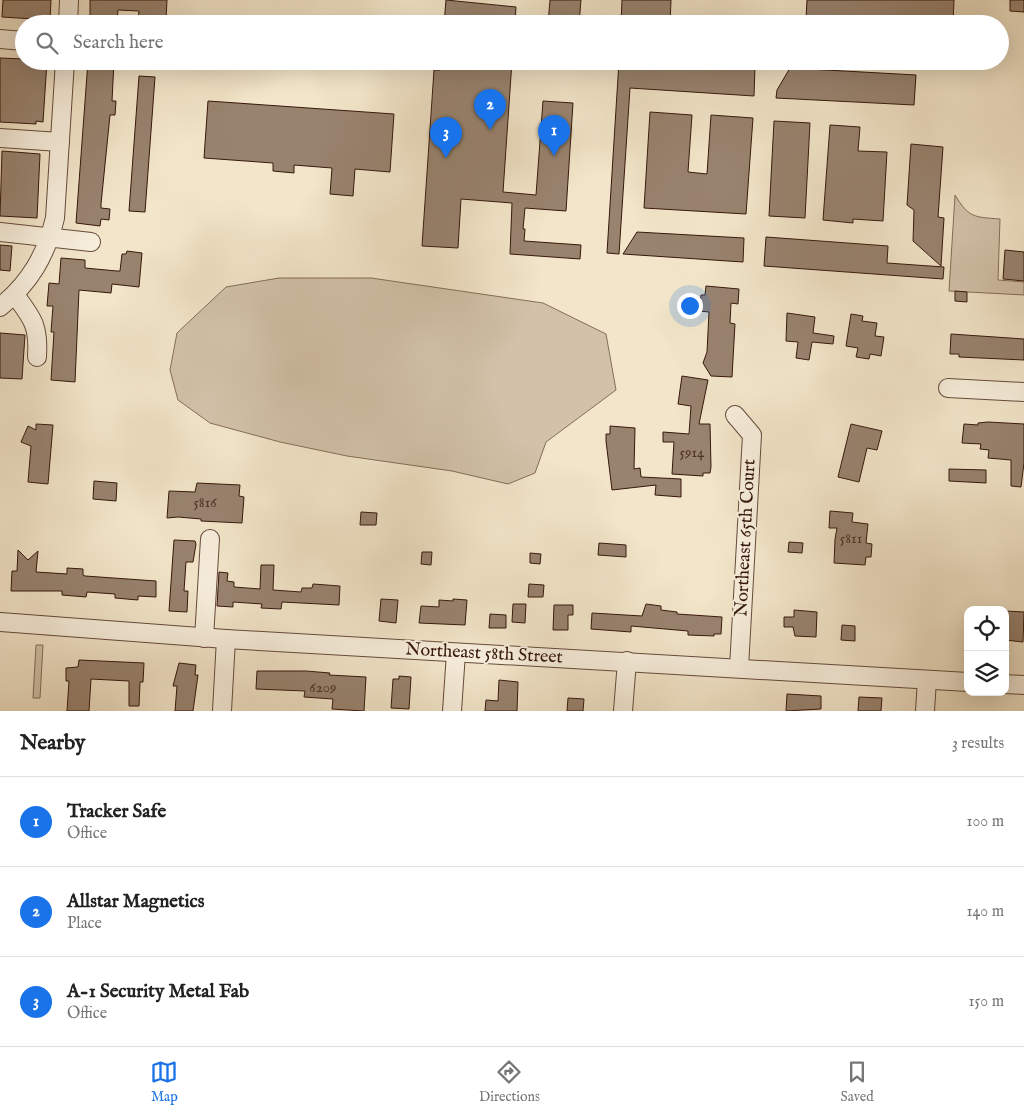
<!DOCTYPE html>
<style>
:root{--surface:#fff;--page:#f2f2f2;--text:#222;--muted:#767676;--line:#e0e0e0;--accent:#1a73e8}
body{margin:0;font-family:"IM FELL English",serif;background:var(--page);color:var(--text)}
.controls{position:absolute;right:15px;bottom:15px;display:grid;overflow:hidden;border-radius:10px;box-shadow:0 5px 20px #0002}
.controls button{width:45px;height:45px;display:grid;place-items:center;padding:0;border:0;border-bottom:1px solid var(--line);background:var(--surface);color:var(--text);font:25px sans-serif}
.you{position:absolute;left:689px;top:305px;width:18px;height:18px;margin:-12px;border:4px solid #fff;border-radius:50%;background:#1a73e8;box-shadow:0 0 0 8px #1a73e833}
.badge{display:grid;place-items:center;width:32px;height:32px;border-radius:50%;background:var(--accent);color:#fff;font-size:16px;font-weight:700}
.pin{position:absolute;translate:-50% -41px;filter:drop-shadow(0 1px 2px #0008)}
.pin::after{content:'';position:absolute;top:26px;width:18px;height:15px;background:inherit;clip-path:polygon(0 0,100% 0,50% 100%)}
.list{margin:0;padding:0;list-style:none}
h2{display:flex;justify-content:space-between;align-items:center;height:65px;margin:0;padding:0 20px;font-size:21px}
h2 small{font-size:16px;font-weight:400;color:var(--muted)}
.list li{display:grid;grid-template-columns:32px 1fr auto;gap:15px;align-items:center;box-sizing:border-box;height:90px;padding:0 20px;border-top:1px solid var(--line)}
.list b{display:block;font-size:19px;white-space:nowrap}
.list p{margin:0;font-size:16px;white-space:nowrap;color:var(--muted)}
.list em{font-size:16px;font-style:normal;color:var(--muted)}
.icon{flex:none;width:28px;height:28px;fill:none;stroke:currentColor;stroke-width:2;stroke-linecap:round;stroke-linejoin:round}
.map{position:relative;flex:none;width:1024px;height:711px;overflow:hidden}
.search{position:absolute;background:var(--surface);box-shadow:0 5px 20px #0002;left:15px;right:15px;top:15px;height:55px;display:flex;align-items:center;gap:12px;box-sizing:border-box;padding:0 18px;border-radius:28px;color:var(--muted);font-size:19px}
.sheet{height:335px;background:var(--surface)}
nav{display:flex;justify-content:space-around;align-items:center;box-sizing:border-box;height:70px;border-top:1px solid var(--line);background:var(--surface);font-size:14px;color:var(--muted)}
nav a{display:grid;justify-items:center;gap:2px}
nav .on{color:var(--accent)}
.map>svg:first-child{display:block}
</style>
<div class="map">
<svg width="1024" height="711" viewBox="0 0 1024 711">
<rect width="100%" height="100%" fill="#f2e5c9"/>
<filter id="stains"><feTurbulence type="fractalNoise" baseFrequency=".004" numOctaves="4"/><feColorMatrix values="0 0 0 0 .2 0 0 0 0 .09 0 0 0 0 .02 0 0 0 .5 -.17"/></filter>
<radialGradient id="worn" r=".72"><stop offset=".6" stop-color="#630" stop-opacity="0"/><stop offset="1" stop-color="#630" stop-opacity=".3"/></radialGradient>
<g fill="#d2c2a9" stroke="#846d5b">
<path d="M 955,195 C 969,218 974,217 1000,219 L 998,280 L 1024,282 L 1024,295 L 949,291 Z"/>
<polygon points="279,278 371,278 543,303 606,334 616,390 546,442 535,473 508,484 452,471 347,456 280,442 210,423 178,400 170,370 177,333 226,287"/>
<polygon points="36,645 43,645 40,698 33,698"/>
</g>
<g fill="#98836f" stroke="#36180d">
<polygon points="3,0 51,0 50,20 2,17"/>
<polygon points="90,0 167,0 166,19 165,20 138,19 139,11 118,10 117,24 90,24"/>
<polygon points="446,0 516,7 515,24 444,24"/>
<polygon points="550,0 581,0 579,24 548,24"/>
<polygon points="622,0 671,0 670,24 621,24"/>
<polygon points="807,0 954,0 953,24 879,24 806,19"/>
<polygon points="1010,0 1024,0 1024,12 1010,11"/>
<polygon points="0,58 24,59 24,61 47,61 43,122 36,121 36,124 0,122"/>
<polygon points="88,61 114,61 112,101 116,101 115,115 110,115 101,204 101,208 110,209 109,220 101,219 100,226 76,223"/>
<polygon points="441,61 512,61 503,192 536,195 543,101 573,103 566,211 525,208 523,229 525,229 524,241 581,245 580,259 510,254 512,203 461,199 458,248 422,246 434,70 440,70"/>
<polygon points="619,61 675,61 755,66 754,96 630,88 619,254 607,253"/>
<polygon points="790,68 916,75 914,105 776,98 777,90"/>
<polygon points="139,76 155,77 145,212 129,211"/>
<polygon points="208,101 394,114 390,172 355,169 353,196 330,194 332,168 294,165 294,173 273,171 273,163 204,158"/>
<polygon points="650,112 692,115 688,172 707,174 711,115 753,118 746,214 644,208"/>
<polygon points="774,121 810,123 805,218 769,216"/>
<polygon points="830,125 860,127 858,151 887,152 883,221 853,219 853,223 823,220"/>
<polygon points="911,144 943,147 938,217 944,218 941,266 913,241 914,210 907,205"/>
<polygon points="2,151 40,154 37,218 0,216"/>
<polygon points="637,232 744,238 743,262 623,254"/>
<polygon points="766,237 888,246 887,263 944,267 943,279 764,266"/>
<polygon points="0,245 12,246 10,271 0,270"/>
<polygon points="1005,250 1024,252 1024,281 1003,279"/>
<polygon points="127,251 142,253 139,287 112,284 111,293 79,290 75,382 51,380 54,332 51,332 53,306 47,306 49,283 59,284 61,258 85,260 85,268 117,271 120,271 122,254 126,254"/>
<polygon points="706,286 739,289 738,304 731,303 730,323 735,324 732,377 711,376 703,363 707,352 709,312 699,311 701,295 705,295"/>
<polygon points="955,291 967,292 967,302 955,301"/>
<polygon points="787,313 815,317 813,333 834,336 833,344 812,342 809,360 796,358 798,342 786,341"/>
<polygon points="851,314 863,316 862,321 877,323 875,336 884,337 881,356 870,354 869,359 856,357 858,348 846,346"/>
<polygon points="0,333 25,335 22,379 0,378"/>
<polygon points="951,334 1024,339 1024,360 959,357 959,354 950,354"/>
<polygon points="682,376 708,380 699,424 710,424 711,467 710,473 703,473 703,476 672,474 674,442 663,442 663,432 689,434 691,406 678,404"/>
<polygon points="988,422 1024,424 1024,463 1021,487 1011,486 1011,460 988,458 989,450 980,449 981,444 962,443 964,424 978,425 978,423"/>
<polygon points="36,424 53,425 48,484 28,482 31,446 21,442 28,426 36,430"/>
<polygon points="851,424 882,431 877,450 867,448 859,482 838,477"/>
<polygon points="610,426 635,428 634,469 640,468 641,477 681,479 681,497 655,495 656,485 612,490 606,441 606,434 610,434"/>
<polygon points="949,469 986,470 986,483 949,481"/>
<polygon points="94,481 117,483 116,501 93,499"/>
<polygon points="197,483 240,485 239,496 244,497 242,523 201,521 201,519 178,517 167,518 169,491 195,492"/>
<polygon points="830,511 853,513 852,522 868,524 866,543 872,544 871,557 866,557 865,565 834,563 835,539 837,528 829,528"/>
<polygon points="361,512 377,513 376,525 360,525"/>
<polygon points="174,540 195,541 196,544 193,562 186,562 184,591 188,591 187,612 169,611"/>
<polygon points="789,542 803,543 802,553 788,552"/>
<polygon points="599,543 626,545 626,557 598,555"/>
<polygon points="18,550 28,560 38,551 36,572 67,574 67,568 83,569 83,575 85,576 156,581 156,597 138,596 138,600 115,598 115,594 87,592 86,597 62,595 62,591 11,591 12,571 17,571"/>
<polygon points="422,552 432,552 431,565 421,564"/>
<polygon points="530,553 541,554 540,564 530,563"/>
<polygon points="261,565 274,565 273,590 301,592 302,588 312,588 313,584 340,586 339,605 282,602 281,609 261,608 262,604 233,602 233,607 217,606 219,572 228,573 227,581 234,582 234,587 260,589"/>
<polygon points="529,584 544,585 543,597 528,597"/>
<polygon points="381,599 398,600 396,623 379,621"/>
<polygon points="453,599 467,600 465,625 419,623 421,606 439,607 439,600 453,601"/>
<polygon points="513,604 526,604 525,623 512,622"/>
<polygon points="646,604 661,606 661,610 677,612 677,614 722,617 721,634 714,634 714,636 688,635 688,631 631,626 631,632 591,629 592,613 642,616"/>
<polygon points="554,605 573,605 573,615 568,615 568,630 553,630"/>
<polygon points="794,610 817,612 816,637 795,636 793,627 784,627 784,617 794,617"/>
<polygon points="1005,611 1024,612 1023,642 1005,640"/>
<polygon points="490,614 506,615 506,628 489,628"/>
<polygon points="842,625 855,626 855,641 841,640"/>
<polygon points="79,660 144,663 143,682 140,682 139,706 129,706 129,681 91,679 89,711 67,711 69,681 66,681 66,668 78,667"/>
<polygon points="179,663 196,665 195,675 198,675 193,711 175,711 177,686 173,686"/>
<polygon points="257,671 306,671 330,673 329,675 366,677 364,711 332,709 333,699 304,697 305,691 256,689"/>
<polygon points="399,676 411,677 409,709 391,708 393,679 399,679"/>
<polygon points="499,680 518,682 517,711 485,711 486,700 498,701"/>
<polygon points="787,694 821,696 821,709 786,711"/>
<polygon points="859,697 882,698 881,711 858,711"/>
<polygon points="568,698 584,699 583,711 567,711"/>
</g>
<g fill="none" stroke-linecap="round" stroke-linejoin="round">
<g stroke="#654b3c" stroke-width="20">
<g id="minor">
<polyline points="68,24 69,0"/>
<polyline points="0,39 24,41"/>
<polyline points="0,138 60,142"/>
<polyline points="0,232 91,242"/>
<path d="M 15,295 C 33,319 39,326 37,357"/>
<path d="M 0,307 C 30,283 46,255 55,218 L 65,61"/>
<polyline points="948,388 1024,392"/>
<polyline points="735,415 752,435 739,668"/>
<polyline points="0,622 226,639 968,682"/>
<polyline points="204,638 210,539"/>
<polyline points="1005,684 1024,685"/>
<polyline points="222,711 226,639"/>
<polyline points="452,711 456,653"/>
<polyline points="623,711 627,661"/>
<polyline points="925,711 927,680"/>
</g>
</g>
<use href="#minor" stroke="#f7eedc" stroke-width="18"/>
</g>
<g text-anchor="middle" dominant-baseline="central" stroke-width="4" stroke-linejoin="round" paint-order="stroke">
<g font-size="15" fill="#4e3326">
<text x="692" y="452">5914</text>
<text x="205" y="502">5816</text>
<text x="851" y="538">5811</text>
<text x="323" y="687">6209</text>
</g>
<g font-size="18" fill="#36180d" stroke="#f7eedc">
<text transform="translate(746 538) rotate(-87)">Northeast 65th Court</text>
<text transform="translate(484 654) rotate(3)">Northeast 58th Street</text>
</g>
</g>
<rect width="100%" height="100%" filter="url(#stains)"/>
<rect width="100%" height="100%" fill="url(#worn)"/>
</svg>
<div class="controls">
<button><svg class="icon" aria-label="locate" viewBox="0 0 24 24"><circle cx="12" cy="12" r="6"/><path d="M12 2v4M12 18v4M2 12h4M18 12h4"/></svg></button>
<button><svg class="icon" aria-label="layers" viewBox="0 0 24 24"><path d="M12 4l9 5-9 5-9-5zM3 14l9 5 9-5"/></svg></button>
</div>
<div class="you"></div>
<div class="pin badge" style="left:554px;top:156px">1</div>
<div class="pin badge" style="left:490px;top:130px">2</div>
<div class="pin badge" style="left:446px;top:158px">3</div>
<div class="search"><svg class="icon" aria-label="search" viewBox="0 0 24 24"><circle cx="10" cy="10" r="6"/><path d="M15 15l6 6"/></svg>Search here</div>
</div>
<section class="sheet">
<h2>Nearby<small>3 results</small></h2>
<ul class="list">
<li><span class="badge">1</span><div><b>Tracker Safe</b><p>Office</p></div><em>100 m</em></li>
<li><span class="badge">2</span><div><b>Allstar Magnetics</b><p>Place</p></div><em>140 m</em></li>
<li><span class="badge">3</span><div><b>A-1 Security Metal Fab</b><p>Office</p></div><em>150 m</em></li>
</ul>
</section>
<nav>
<a class="on"><svg class="icon" aria-label="map" viewBox="0 0 24 24"><path d="M3 6l6-2 6 2 6-2v14l-6 2-6-2-6 2zM9 4v14M15 6v14"/></svg>Map</a>
<a><svg class="icon" aria-label="directions" viewBox="0 0 24 24"><path d="M12 3l9 9-9 9-9-9zM9 14v-3h6M13 9l2 2-2 2"/></svg>Directions</a>
<a><svg class="icon" aria-label="saved" viewBox="0 0 24 24"><path d="M7 4h10v16l-5-4-5 4z"/></svg>Saved</a>
</nav>
